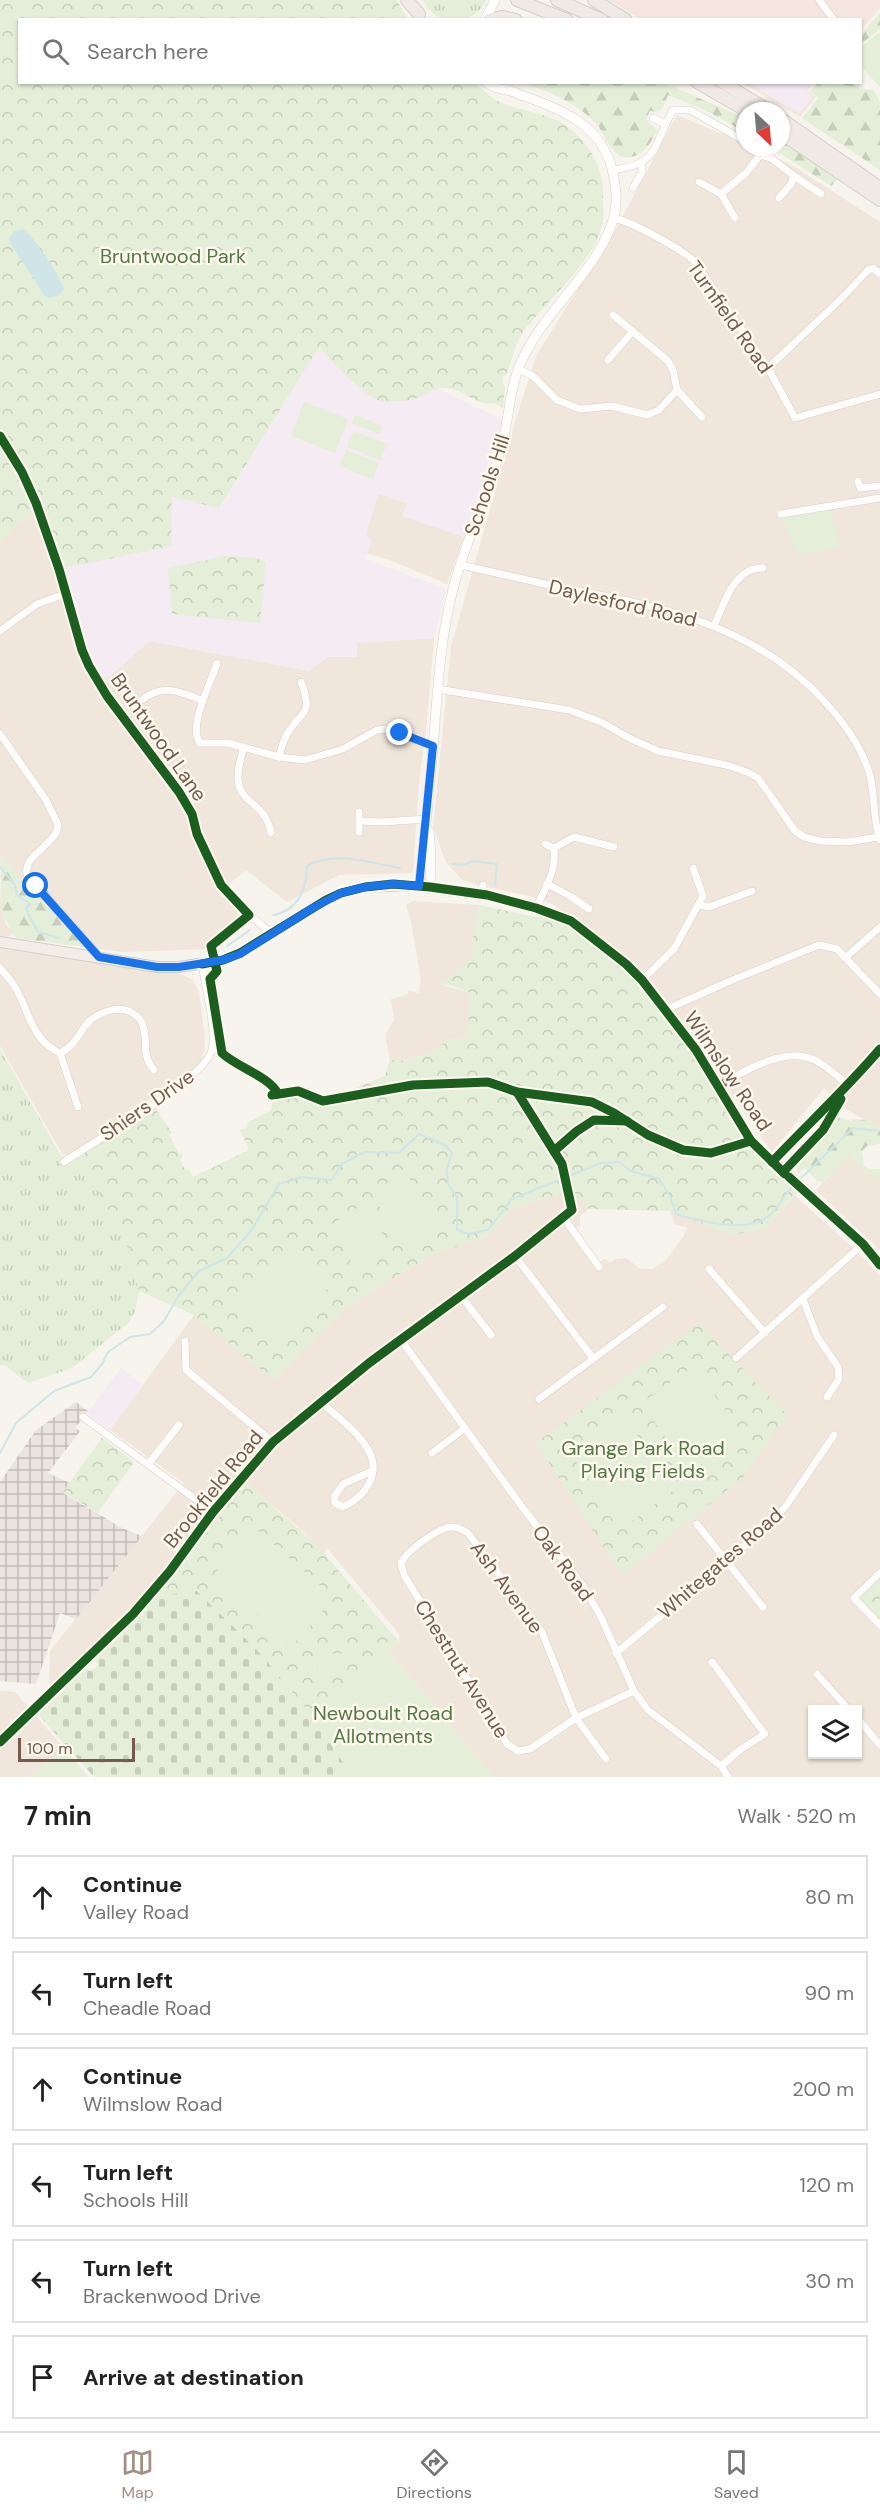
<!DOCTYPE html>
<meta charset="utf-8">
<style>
:root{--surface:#fff;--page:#f2f2f2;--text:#222;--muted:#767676;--line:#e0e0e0;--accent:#a29086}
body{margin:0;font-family:"DM Sans",sans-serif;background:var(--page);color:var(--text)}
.controls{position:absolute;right:18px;bottom:18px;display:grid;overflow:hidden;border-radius:0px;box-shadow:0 2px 4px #0004}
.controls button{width:54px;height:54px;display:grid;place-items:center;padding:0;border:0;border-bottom:2px solid var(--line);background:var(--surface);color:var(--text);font:30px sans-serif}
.compass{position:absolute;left:736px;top:102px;width:54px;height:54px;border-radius:50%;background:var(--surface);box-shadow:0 2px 4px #0004;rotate:154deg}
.scale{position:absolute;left:18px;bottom:15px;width:117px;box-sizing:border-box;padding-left:6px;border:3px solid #745b4e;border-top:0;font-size:16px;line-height:21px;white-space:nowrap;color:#745b4e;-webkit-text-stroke:4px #fef8ef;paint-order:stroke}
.stop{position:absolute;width:18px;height:18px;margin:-14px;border:4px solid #1a73e8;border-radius:50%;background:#fff}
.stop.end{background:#1a73e8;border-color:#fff;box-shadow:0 2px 6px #0008}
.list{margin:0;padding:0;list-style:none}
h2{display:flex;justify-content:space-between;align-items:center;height:78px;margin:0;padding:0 24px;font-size:26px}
h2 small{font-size:20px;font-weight:400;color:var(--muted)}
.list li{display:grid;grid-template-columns:39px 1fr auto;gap:18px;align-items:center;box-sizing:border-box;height:84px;margin:0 12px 12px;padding:0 12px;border:2px solid var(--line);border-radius:0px}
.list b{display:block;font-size:22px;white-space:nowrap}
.list p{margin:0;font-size:20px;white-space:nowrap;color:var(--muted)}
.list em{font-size:20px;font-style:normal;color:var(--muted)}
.icon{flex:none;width:33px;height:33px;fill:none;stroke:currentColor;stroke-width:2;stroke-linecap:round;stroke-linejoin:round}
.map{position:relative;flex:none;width:880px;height:1777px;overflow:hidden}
.search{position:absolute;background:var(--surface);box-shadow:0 2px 4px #0004;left:18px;right:18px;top:18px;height:66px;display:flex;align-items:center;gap:15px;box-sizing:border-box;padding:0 21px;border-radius:0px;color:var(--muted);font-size:22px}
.sheet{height:654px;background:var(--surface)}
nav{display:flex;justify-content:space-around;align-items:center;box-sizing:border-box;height:84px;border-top:2px solid var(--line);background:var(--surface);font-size:16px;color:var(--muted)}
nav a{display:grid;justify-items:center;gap:3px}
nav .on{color:var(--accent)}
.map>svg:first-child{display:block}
</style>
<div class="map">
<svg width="880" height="1777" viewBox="0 0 880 1777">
<defs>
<pattern id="industrial-grid" width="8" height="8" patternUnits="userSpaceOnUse" patternTransform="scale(1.5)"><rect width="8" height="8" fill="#eae3de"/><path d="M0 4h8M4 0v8" fill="none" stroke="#c2bbb6"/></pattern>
<pattern id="grass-tufts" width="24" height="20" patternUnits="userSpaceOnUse" patternTransform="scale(1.5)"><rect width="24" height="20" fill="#e4eed8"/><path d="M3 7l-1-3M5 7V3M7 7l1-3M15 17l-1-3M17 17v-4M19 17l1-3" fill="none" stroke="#c7cebb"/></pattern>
<pattern id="forest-firs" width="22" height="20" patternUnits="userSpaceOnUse" patternTransform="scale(1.5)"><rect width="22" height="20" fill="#e4eed8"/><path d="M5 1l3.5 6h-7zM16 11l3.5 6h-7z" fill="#c7cebb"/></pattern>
<pattern id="cemetery-stones" width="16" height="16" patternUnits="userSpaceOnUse" patternTransform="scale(1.5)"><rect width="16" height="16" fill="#e4eed8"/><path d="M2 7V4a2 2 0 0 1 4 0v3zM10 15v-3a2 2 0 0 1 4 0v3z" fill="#c7cebb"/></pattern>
<pattern id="park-crowns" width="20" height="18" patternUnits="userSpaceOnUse" patternTransform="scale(1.5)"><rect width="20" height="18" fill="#e4eed8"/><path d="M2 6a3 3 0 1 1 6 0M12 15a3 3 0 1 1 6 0" fill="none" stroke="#c7cebb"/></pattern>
</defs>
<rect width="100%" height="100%" fill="#f7f3ed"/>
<g fill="#f0e6db" fill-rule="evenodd">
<polygon points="677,115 745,144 745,147 752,147 790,164 880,222 880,1128 844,1108 824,1088 772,1152 649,977 554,905 531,896 476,885 461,879 446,862 433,827 451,647 516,418 536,356 617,227"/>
<polygon points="378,493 407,503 403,516 464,537 447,584 395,562 367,553 371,541 366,534"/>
<polygon points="33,511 54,570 77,653 96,688 150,641 309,671 327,657 357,657 357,643 434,638 426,731 419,781 413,873 339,875 287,902 246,870 226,886 244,926 211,949 123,952 85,947 0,855 0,541"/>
<polygon points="0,885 2,914 6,924 14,933 0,940"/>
<polygon points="414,901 479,905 472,943 475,953 448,979 439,984 471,993 467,1038 445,1040 439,1050 406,1061 390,1060 386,1041 386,1034 394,1019 391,999 407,995 409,991 419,993 421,980 411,921 406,905"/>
<polygon points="0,948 87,962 178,973 193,980 199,992 204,1030 205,1049 199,1065 69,1155 63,1155 0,1046"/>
<polygon points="848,1156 880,1179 880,1250 816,1190"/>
<path d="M 562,1193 L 582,1198 L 589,1209 L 580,1216 L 580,1225 L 576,1228 L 599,1262 L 605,1259 L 610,1263 L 615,1259 L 626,1258 L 640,1269 L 652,1269 L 666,1260 L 684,1236 L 687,1227 L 675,1225 L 670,1211 L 733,1235 L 766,1228 L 794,1195 L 852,1247 L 880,1276 L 880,1777 L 494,1777 L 388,1651 L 399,1642 L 399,1634 L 338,1561 L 327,1548 L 324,1553 L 304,1532 L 246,1483 L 163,1588 L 108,1649 L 88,1667 L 49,1684 L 50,1651 L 184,1483 L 110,1430 L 194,1315 L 274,1380 L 346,1307 L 431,1255 L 482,1238 L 499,1226 L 511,1209 ZM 812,1710 L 858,1710 L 858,1754 L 812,1754 Z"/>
<polygon points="0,1691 15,1692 63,1747 31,1777 0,1777"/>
</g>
<g fill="#f4e6de">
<polygon points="609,0 880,0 880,8 861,30 860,20 641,19"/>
<polygon points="743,83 814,83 807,90 816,97 800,117"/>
</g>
<polygon fill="url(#industrial-grid)" points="76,1402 88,1411 75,1428 80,1431 48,1473 70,1483 63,1493 122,1528 142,1536 76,1619 60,1613 36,1684 0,1681 0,1482 36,1430"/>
<g fill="#f4ebf3">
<polygon points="754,83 812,83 806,90 813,97 799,114 752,85"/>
<polygon points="319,347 436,388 503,420 464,537 402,516 407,503 378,494 366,534 371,541 365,559 446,589 434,638 357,643 357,657 327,657 309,671 150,641 104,682 84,637 66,567 171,546 172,497 220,508"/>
<polygon points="121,1368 142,1385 110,1430 87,1413"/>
</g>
<g fill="url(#grass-tufts)">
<path d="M 423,0 L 486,0 C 473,28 436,28 423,0 Z"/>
<polygon points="0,1049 61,1156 79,1159 125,1238 139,1291 135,1312 128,1323 72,1368 28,1383 4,1365 0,1366"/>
<polygon points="837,1117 851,1121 827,1147 814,1157 799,1174 796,1170 797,1164"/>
</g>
<g fill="url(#forest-firs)">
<polygon points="880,13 880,29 861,44 861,35"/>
<path d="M 522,83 L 664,83 L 745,118 L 745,132 L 705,110 L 668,95 L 663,107 L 658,112 L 650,111 L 646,119 L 657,130 C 652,142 641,160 624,157 C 610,155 604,131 595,122 C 576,103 548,90 522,83 Z"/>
<polygon points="818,83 852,83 860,89 873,90 880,102 880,170 802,118 818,98 810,91"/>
<polygon points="781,140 838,179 831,186 781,154 767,147 781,147"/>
<polygon points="0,855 85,947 16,938 2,914"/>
<path d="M 853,1119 L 865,1120 L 880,1128 L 880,1144 L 867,1146 L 862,1151 L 864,1166 L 871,1169 L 880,1169 L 880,1179 L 865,1171 L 848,1156 L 823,1182 L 817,1181 L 805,1168 C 811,1157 821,1153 830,1145 C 838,1136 843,1126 853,1119 Z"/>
</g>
<polygon fill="url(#cemetery-stones)" points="163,1588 169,1594 197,1591 261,1654 308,1711 353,1777 94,1777 37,1713 87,1668 91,1671 98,1665 95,1661"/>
<g fill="url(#park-crowns)">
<path d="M 0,0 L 396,0 L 408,19 L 20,20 L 20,82 L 475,83 C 484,91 493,100 504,104 C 529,113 555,114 575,133 C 593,149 604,173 603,198 C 603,206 604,217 602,225 C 594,262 546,301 524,331 C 515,343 512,359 507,373 L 503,376 L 502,382 L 505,387 L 503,408 L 495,403 C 472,406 466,388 444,388 C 430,387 426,396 414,399 C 406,401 391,402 382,401 C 366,399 331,360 319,347 L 219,508 L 172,497 L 171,546 L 54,570 L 33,511 L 0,541 Z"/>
<polygon points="226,556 255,558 266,562 260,623 172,614 168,568"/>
<polygon points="479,905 531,916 571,921 642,980 696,1050 751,1141 805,1193 793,1195 766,1229 733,1235 670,1211 589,1209 582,1199 562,1193 511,1209 499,1226 482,1238 431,1255 346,1307 274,1380 194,1315 139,1291 125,1238 79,1160 70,1158 152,1103 172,1133 169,1134 179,1154 182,1153 183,1157 180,1159 185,1170 189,1169 193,1177 249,1150 240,1130 248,1127 247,1123 271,1110 274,1096 299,1093 314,1103 320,1104 341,1101 339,1095 385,1076 390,1060 406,1061 439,1050 445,1040 467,1038 471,993 453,986 438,984 448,979 474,954 472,943"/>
<polygon points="699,1323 787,1415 743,1477 622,1575 536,1443"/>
<polygon points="102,1438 134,1462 98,1513 63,1492"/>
<polygon points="246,1483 317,1545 399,1642 388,1651 391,1655 308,1711 261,1654 197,1591 169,1594 163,1588"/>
<polygon points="880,1576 880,1621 857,1598"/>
</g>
<g fill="#e4eed8">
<polygon points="880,32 880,87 861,66 860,48"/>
<polygon points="304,402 348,419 335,453 291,436"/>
<polygon points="355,415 383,426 380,434 352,423"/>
<polygon points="354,431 387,444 380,460 347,447"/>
<polygon points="346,450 379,463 373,479 340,466"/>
<polygon points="831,509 840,547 800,555 795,549 782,518"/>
<polygon points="409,1178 437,1227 402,1247 374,1197"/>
<polygon points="364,1204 393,1251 358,1273 329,1226"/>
<polygon points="286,1247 331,1284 309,1311 264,1274"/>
<polygon points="259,1278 303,1319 278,1346 234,1306"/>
<polygon points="694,1366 743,1436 690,1472 641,1403"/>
<polygon points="621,1413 676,1489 624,1527 568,1451"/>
<polygon points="254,1527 334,1598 292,1646 213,1575"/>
<polygon points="345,1653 347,1670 318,1673 316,1655"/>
<polygon points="391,1655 494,1777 353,1777 308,1711"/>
<polygon points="63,1747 89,1777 31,1777"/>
</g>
<path fill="#cfe5e7" d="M 22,229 C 32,233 61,278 64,289 L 58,296 L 48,298 L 44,295 L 11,244 L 9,238 L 15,231 Z"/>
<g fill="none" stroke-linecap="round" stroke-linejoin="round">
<g stroke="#cfe5e7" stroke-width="2">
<polyline points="452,864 463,865 474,861 497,864 495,886"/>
<path d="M 0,867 L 15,885 L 17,895 L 30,904 L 26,908 C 28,915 34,924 38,932 L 59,938"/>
<path d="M 273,915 C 298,911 307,889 307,866 C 337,850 368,863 400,868"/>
<polyline points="227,946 250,930"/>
<polyline points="798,1181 853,1128 880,1131"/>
<path d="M 0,1453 L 16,1423 L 54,1391 L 91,1377 L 102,1364 L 108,1352 L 130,1337 L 150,1334 L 164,1321 L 179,1295 L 199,1271 L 227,1258 L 251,1231 L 279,1184 L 302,1177 L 331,1180 L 342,1164 L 364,1152 L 399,1153 L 419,1134 L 445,1145 L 452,1153 L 447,1169 L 448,1184 L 457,1197 L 457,1229 L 468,1234 L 488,1230 L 512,1199 L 601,1163 L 619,1162 L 631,1171 L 659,1179 L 670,1196 L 676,1214 C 701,1221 750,1235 771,1214 C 779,1207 784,1194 794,1185"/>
</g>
<g stroke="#d6d0cb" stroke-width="8">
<g id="street">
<polyline points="819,0 834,20"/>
<polyline points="653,118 665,124"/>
<polyline points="754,147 760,155 771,158 794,176 791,184 779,198"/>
<path d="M 612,170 C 661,164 652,146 673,110 L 690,110 L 745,141"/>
<polyline points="794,176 821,194"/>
<polyline points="699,182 721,194 747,172 760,155"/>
<polyline points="633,188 642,172 642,164"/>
<polyline points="721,194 735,218"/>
<path d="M 614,218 C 632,222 682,249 695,262 L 768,368 L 795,418 L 880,394"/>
<polyline points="613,315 668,361 673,370 677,390 702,417"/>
<polyline points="608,360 633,331"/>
<polyline points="768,368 844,296 868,270 873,268 880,274"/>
<polyline points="518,369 533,376 557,400 580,409 612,406 647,415 659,410 677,390"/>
<polyline points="858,481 860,488 880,486"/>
<polyline points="781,514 880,498"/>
<path d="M 461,565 C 493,572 526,580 558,587 C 657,606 753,623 824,701 C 842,720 859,743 868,769 C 876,791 872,818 880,840"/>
<path d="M 59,569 C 69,610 80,653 102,689 C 125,725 155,756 179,792 C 197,820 203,854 220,883 C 232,904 254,919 272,933"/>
<path d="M 714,626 C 724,604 734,567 763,568"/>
<polyline points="0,631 37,604 65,594"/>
<path d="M 217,663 C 212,681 187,727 200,743 L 228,743 L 279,757 L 305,760 L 343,749 L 377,730 L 387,729 L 433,746"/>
<polyline points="437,689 569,710 601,722 629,738 658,751 726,765 747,772 758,778 795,831 804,837 820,841 847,842 879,837"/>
<path d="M 142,700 C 164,683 178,692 202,700"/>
<path d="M 0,734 L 46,800 L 58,825 C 57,845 23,854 27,874 L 100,957"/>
<path d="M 244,747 C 223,811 263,791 271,833"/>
<path d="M 279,757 C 281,749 283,741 287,734 C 302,709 314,716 301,682"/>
<polyline points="360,821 382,822 427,819"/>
<polyline points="359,832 359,812"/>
<polyline points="545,844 554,848"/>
<polyline points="547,884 570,896 589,909"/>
<polyline points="481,894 483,885"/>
<polyline points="699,905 709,907 752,891"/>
<path d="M 536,908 C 545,889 557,870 554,848 L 574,837 L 614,847"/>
<polyline points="845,958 880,927"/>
<path d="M 0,968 C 5,974 11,980 15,987 C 29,1010 31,1040 60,1053 C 74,1046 77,1038 85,1026 C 95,1013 117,1005 131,1012 C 136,1015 142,1020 143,1026 C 149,1045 140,1052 154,1070"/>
<polyline points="642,980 674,949 703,896 693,868"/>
<polyline points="665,1010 730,981 819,945 837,949 880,994"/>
<polyline points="60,1053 78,1107"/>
<path d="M 736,1076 C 759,1063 794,1046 820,1063 C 830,1069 839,1078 849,1086"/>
<path d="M 64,1162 C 92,1142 205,1079 212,1050 C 217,1032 205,985 202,964"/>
<polyline points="515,1256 593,1358"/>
<polyline points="709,1269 765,1333"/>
<polyline points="461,1296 491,1335"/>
<polyline points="803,1299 817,1336 838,1367 839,1379 827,1397"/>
<polyline points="401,1340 520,1504 583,1586 601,1617 634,1691 648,1710 721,1766 728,1777"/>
<polyline points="185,1341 186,1370 273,1442"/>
<polyline points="736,1358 863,1244"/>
<polyline points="539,1399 663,1307"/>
<path d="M 321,1402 C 336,1416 357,1431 367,1448 C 383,1473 365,1497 343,1507 L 335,1503 L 334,1497 L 343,1484 L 372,1471"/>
<polyline points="83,1417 213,1512"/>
<polyline points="432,1453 465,1428"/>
<polyline points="149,1463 179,1425"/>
<polyline points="697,1524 763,1607"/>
<polyline points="880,1573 854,1598 880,1625"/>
<polyline points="616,1653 763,1531 786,1506 834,1435"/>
<path d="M 712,1662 C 731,1686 746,1711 765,1734 L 741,1749 L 721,1766"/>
<polyline points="817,1674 849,1710"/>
<polyline points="858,1719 880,1745"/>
<polyline points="0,1742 133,1614 170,1571 213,1512 273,1442 369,1363 564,1218 599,1267"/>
<path d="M 606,1759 L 576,1718 L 542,1632 L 468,1533 C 461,1529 454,1525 446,1528 C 433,1532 407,1551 401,1563 L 404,1575 L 507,1744 L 518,1751 L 530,1749 L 576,1718 L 634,1691"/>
</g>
</g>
<g stroke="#d7d0cb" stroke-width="10">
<g id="secondary">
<polyline points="485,20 495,0"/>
<polyline points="429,832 431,854 430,887"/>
<path d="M 419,886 C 425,840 429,794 433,748 C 437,700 439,653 449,606 C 460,553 485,504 500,452 C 509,425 508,394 519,367 C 541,312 595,276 613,220 C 618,204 616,185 612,169 C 601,125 563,110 524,96 C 519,95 513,91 507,90 C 498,88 494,89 486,82"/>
<path d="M 772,1162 C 808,1124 846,1089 880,1049"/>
<polyline points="783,1172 823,1130 843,1096"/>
</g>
</g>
<g stroke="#d5cdc8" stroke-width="12">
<polyline id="primary" points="0,942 157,967 179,967 223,960 240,953 326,900 341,893 365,887 409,885 487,895 536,908 571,921 626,964 642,980 696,1050 751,1141 863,1244 880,1265"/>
</g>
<g stroke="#d5cdc8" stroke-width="14">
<g id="highway">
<polyline points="407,0 419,14"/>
<polyline points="517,0 567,20"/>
<polyline points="557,0 602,20"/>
<polyline points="594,0 626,20"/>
<polyline points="489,20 502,17 516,20"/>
<polyline points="697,82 747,111"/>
<polyline points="722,82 769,111"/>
<polyline points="781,119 880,188"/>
<polyline points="781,133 880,200"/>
</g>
</g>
<use href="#street" stroke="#fefdfc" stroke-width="7"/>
<use href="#secondary" stroke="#fefdfc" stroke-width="9"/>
<use href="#primary" stroke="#f2ede6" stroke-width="10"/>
<use href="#highway" stroke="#f1e9e5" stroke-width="12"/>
<polyline stroke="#8d6e63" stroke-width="8" stroke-dasharray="15 8" stroke-linecap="butt" points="719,1086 736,1076"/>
<g stroke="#fef8ef" stroke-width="13">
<g id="cycleway">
<path d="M 0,436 L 22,472 L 36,503 L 59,569 L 82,650 L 89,666 L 107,696 L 179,792 L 192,814 L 197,834 L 221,885 L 249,915 L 211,946 L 217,971 L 210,979 L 222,1053 C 238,1068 269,1076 278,1094"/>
<polyline points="202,964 223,960 240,953 326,900 341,893 365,887 393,884 430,887 487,895 536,908 571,921 626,964 642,980 696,1050 751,1141 785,1174"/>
<polyline points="272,1095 298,1091 323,1101 413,1085 488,1082 517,1092 592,1102 614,1113 648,1135 683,1150 711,1153 751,1141"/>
<polyline points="554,1151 577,1131 594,1120 627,1121"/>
<path d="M 772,1162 C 808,1124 846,1089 880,1049"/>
<polyline points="783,1172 823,1130 841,1099"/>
<polyline points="789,1177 863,1244 880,1265"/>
<polyline points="0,1742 133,1614 170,1571 213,1512 273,1442 369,1363 515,1256 572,1210 562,1164 517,1092"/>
</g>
</g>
<use href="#cycleway" stroke="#1b5e20" stroke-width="9"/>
</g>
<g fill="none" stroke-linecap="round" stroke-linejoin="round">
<polyline stroke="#1a73e8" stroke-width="8" points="36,886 99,957 157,967 179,967 223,960 240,954 311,909 341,893 365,887 393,884 419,886 433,746 400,733"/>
</g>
<g text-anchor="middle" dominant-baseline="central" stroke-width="5" stroke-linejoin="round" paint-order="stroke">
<g font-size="20" fill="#557946" stroke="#fef8ef">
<text x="173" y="256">Bruntwood Park</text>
<text x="643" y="1448">Grange Park Road<tspan x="643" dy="23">Playing Fields</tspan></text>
<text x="383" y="1713">Newboult Road<tspan x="383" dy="23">Allotments</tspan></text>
</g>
<g font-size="20" fill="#745b4e" stroke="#fef8ef">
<text transform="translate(730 317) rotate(55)">Turnfield Road</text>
<text transform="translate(487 485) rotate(-72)">Schools Hill</text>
<text transform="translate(623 603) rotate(13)">Daylesford Road</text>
<text transform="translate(159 737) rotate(55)">Bruntwood Lane</text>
<text transform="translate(728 1071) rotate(56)">Wilmslow Road</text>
<text transform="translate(147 1105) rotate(-35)">Shiers Drive</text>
<text transform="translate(213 1489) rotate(-51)">Brookfield Road</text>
<text transform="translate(563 1563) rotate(54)">Oak Road</text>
<text transform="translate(720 1563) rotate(-41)">Whitegates Road</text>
<text transform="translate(507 1587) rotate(54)">Ash Avenue</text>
<text transform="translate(462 1669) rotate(58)">Chestnut Avenue</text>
</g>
</g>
</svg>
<div class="controls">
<button><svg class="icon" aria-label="layers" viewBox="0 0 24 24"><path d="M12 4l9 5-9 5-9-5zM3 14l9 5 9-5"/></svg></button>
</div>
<svg class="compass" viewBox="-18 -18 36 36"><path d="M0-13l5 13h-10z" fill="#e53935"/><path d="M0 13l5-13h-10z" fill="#767676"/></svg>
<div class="scale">100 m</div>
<div class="stop" style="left:36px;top:886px"></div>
<div class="stop end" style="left:400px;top:733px"></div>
<div class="search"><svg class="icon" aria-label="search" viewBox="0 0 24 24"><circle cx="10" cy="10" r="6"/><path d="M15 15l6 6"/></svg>Search here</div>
</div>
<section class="sheet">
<h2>7 min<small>Walk · 520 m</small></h2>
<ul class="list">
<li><svg class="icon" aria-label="ahead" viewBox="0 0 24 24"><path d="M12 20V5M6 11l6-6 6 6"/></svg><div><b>Continue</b><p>Valley Road</p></div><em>80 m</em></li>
<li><svg class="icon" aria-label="left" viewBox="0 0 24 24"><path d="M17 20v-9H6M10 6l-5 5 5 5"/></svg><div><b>Turn left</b><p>Cheadle Road</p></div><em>90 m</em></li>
<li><svg class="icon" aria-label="ahead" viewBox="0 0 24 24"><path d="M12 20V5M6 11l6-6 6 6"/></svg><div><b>Continue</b><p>Wilmslow Road</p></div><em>200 m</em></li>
<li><svg class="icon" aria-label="left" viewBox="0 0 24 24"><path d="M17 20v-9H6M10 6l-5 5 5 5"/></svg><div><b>Turn left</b><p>Schools Hill</p></div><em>120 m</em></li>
<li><svg class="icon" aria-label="left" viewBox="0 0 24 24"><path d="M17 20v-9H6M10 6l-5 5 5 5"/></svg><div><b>Turn left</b><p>Brackenwood Drive</p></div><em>30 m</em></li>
<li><svg class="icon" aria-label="arrive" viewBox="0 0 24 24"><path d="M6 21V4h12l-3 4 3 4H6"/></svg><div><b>Arrive at destination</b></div></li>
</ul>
</section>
<nav>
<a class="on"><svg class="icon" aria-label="map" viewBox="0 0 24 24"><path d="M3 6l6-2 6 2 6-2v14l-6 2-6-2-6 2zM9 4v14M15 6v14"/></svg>Map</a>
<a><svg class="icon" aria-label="directions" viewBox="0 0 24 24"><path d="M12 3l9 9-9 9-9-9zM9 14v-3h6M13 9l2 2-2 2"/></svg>Directions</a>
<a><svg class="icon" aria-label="saved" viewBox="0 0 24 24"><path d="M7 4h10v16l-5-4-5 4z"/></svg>Saved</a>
</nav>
